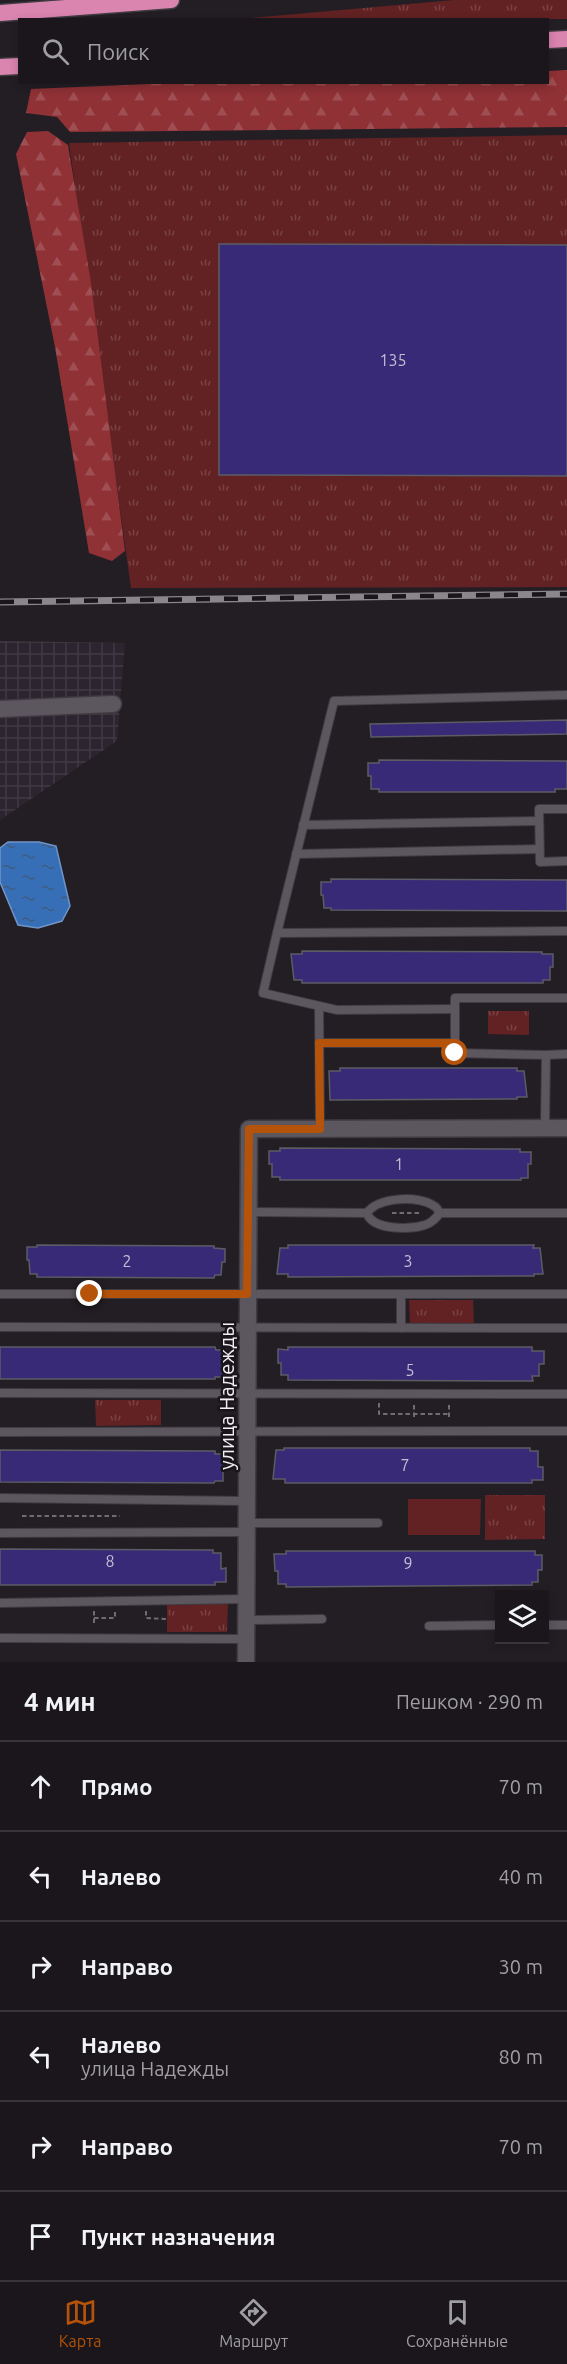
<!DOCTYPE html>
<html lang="ru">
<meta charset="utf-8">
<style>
:root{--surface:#1a161b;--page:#231f24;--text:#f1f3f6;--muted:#9f9fa3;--line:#38353a;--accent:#b45309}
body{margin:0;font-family:Ubuntu,sans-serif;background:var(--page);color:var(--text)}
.controls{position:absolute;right:18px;bottom:18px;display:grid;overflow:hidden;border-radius:0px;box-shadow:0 3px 9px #0003}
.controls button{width:54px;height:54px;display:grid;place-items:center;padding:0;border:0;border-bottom:2px solid var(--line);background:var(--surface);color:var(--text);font:30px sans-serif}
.stop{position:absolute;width:18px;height:18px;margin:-14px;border:4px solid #b45309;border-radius:50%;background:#fff}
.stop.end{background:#b45309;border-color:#fff;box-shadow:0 2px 6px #0008}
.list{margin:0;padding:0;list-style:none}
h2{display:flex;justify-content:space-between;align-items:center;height:78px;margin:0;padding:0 24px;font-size:26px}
h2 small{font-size:20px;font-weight:400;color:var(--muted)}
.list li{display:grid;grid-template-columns:39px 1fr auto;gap:18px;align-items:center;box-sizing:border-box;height:90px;padding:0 24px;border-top:2px solid var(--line)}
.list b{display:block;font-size:22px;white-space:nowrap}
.list p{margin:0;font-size:20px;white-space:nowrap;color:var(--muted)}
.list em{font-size:20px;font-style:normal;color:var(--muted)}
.icon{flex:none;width:33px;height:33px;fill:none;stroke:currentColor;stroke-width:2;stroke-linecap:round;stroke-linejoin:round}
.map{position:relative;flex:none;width:567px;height:1662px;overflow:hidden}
.search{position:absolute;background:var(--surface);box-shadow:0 3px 9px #0003;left:18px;right:18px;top:18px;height:66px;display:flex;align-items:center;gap:15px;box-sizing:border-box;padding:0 21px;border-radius:0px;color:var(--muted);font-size:22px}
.sheet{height:618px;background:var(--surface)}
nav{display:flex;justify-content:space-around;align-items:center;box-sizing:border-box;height:84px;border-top:2px solid var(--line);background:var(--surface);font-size:16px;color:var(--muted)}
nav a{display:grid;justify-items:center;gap:3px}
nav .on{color:var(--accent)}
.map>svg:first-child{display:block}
</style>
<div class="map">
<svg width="567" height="1662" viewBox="0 0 567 1662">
<defs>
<pattern id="industrial-grid" width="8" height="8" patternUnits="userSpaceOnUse" patternTransform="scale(1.5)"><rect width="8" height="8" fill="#2c242f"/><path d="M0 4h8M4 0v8" fill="none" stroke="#413943"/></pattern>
<pattern id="grass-tufts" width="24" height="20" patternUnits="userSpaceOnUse" patternTransform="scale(1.5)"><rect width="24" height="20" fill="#622123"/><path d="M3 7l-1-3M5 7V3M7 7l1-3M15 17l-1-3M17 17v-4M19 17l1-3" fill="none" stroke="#794243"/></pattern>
<pattern id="forest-firs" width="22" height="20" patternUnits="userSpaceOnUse" patternTransform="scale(1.5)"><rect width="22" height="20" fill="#8f3135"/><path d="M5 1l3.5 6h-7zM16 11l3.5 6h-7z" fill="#9f4f53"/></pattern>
<pattern id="water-ripples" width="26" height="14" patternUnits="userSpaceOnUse" patternTransform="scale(1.5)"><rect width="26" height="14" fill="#376fb6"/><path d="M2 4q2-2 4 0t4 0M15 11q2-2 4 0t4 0" fill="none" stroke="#405b80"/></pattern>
</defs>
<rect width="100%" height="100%" fill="#231e24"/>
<polygon fill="url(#industrial-grid)" points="0,641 125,643 117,741 0,820"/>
<g fill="url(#grass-tufts)">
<polygon points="454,0 567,0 567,19 239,19"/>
<polygon points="567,135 567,587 131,588 69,143"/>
<polygon points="488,1011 529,1011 529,1035 488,1034"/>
<polygon points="409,1300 473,1300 474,1323 410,1324"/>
<polygon points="95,1400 161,1400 161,1425 96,1426"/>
<polygon points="545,1495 545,1539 485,1540 485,1495"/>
<polygon points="167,1604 228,1604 227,1632 167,1632"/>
</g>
<g fill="url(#forest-firs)">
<polygon points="567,70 567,127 70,132 57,117 26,113 31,89 197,82 548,82 548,71"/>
<polygon points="48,131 68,145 91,283 125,551 112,561 89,553 55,347 16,154 27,132"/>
</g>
<polygon fill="#622123" points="408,1499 481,1499 480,1535 408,1535"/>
<polygon fill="url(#water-ripples)" stroke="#6f95c8" stroke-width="1.5" points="8,842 39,842 56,846 70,906 62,921 38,928 18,925 0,882 0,848"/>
<g fill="#392a77" stroke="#5c5c65" stroke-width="1.5">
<polygon points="219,244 567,245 567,476 219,475"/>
<polygon points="567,720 567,734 371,737 370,724"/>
<polygon points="379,760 567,761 567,789 555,789 555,792 379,792 379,789 371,789 371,776 368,776 368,763 379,763"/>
<polygon points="331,879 567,880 567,911 331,910 331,908 324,908 323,895 321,895 321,882 331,882"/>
<polygon points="302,951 542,952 542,954 553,954 553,967 550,967 550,980 543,980 543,983 302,983 302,980 294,980 291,954 302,954"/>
<polygon points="340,1068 517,1068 517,1071 524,1071 527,1097 517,1097 517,1099 330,1100 329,1071 340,1071"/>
<polygon points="280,1148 520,1149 520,1152 531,1152 531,1164 528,1164 528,1178 521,1178 521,1180 280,1180 280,1177 272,1177 272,1164 269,1164 269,1151 280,1151"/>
<polygon points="37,1245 214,1246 214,1248 225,1249 225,1262 222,1262 221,1275 215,1275 214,1278 37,1277 37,1274 30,1274 29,1260 27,1260 27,1247 37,1247"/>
<polygon points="288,1245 534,1245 533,1248 540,1248 543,1274 534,1274 534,1276 288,1277 288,1274 277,1274 280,1248 288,1248"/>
<polygon points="0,1347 215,1347 216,1350 222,1350 222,1364 226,1364 226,1377 215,1377 215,1379 0,1379"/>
<polygon points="288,1347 532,1347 532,1351 544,1351 544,1364 539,1364 539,1376 532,1376 533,1381 288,1380 288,1375 281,1375 281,1363 278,1363 278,1349 288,1350"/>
<polygon points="284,1448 530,1448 530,1451 538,1451 538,1467 543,1467 543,1480 532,1480 532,1483 285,1483 285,1479 273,1479 276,1450 284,1450"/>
<polygon points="0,1450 215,1451 215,1454 226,1454 226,1467 223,1467 223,1481 215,1481 214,1483 0,1482"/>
<polygon points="0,1549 213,1550 213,1553 221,1553 221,1569 226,1568 226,1582 215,1582 215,1585 0,1585"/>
<polygon points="286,1551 535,1551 535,1555 542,1555 542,1570 538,1570 538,1582 532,1582 532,1585 286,1587 286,1584 278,1584 278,1571 275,1571 274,1554 286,1554"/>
</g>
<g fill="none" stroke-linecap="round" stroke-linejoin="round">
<g stroke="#3f3b40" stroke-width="10">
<g id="service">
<polyline points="567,809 539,809 540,862 567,861"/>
<polyline points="303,825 539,821"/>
<polyline points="296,854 539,849"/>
<polyline points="277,933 334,701 567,695"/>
<polyline points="319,1006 320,1129"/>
<polyline points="455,1009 337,1010 263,993 277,933 567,931"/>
<polyline points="319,1043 455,1043"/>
<polyline points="546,1055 567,1054"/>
<polyline points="545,1127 546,1055 455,1053 455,998 567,998"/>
<path d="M 248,1212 L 367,1213 C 378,1197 419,1195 434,1206 C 437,1207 438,1211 440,1213 L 567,1213"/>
<path d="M 367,1213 C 372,1230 409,1230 425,1225 C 432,1223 436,1218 440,1213"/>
<polyline points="0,1294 567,1294"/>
<polyline points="0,1327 567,1328"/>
<polyline points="401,1328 401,1294"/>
<polyline points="0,1393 567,1394"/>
<polyline points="0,1432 567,1431"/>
<polyline points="0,1498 246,1501"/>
<polyline points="246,1523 378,1523"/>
<polyline points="0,1533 246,1532"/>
<polyline points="0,1603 246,1599"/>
<polyline points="246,1620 322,1619"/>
<polyline points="544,1625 567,1625"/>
<polyline points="429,1626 500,1625"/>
<polyline points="0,1638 246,1639"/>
</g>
</g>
<g stroke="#3f3b40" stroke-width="19">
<g id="minor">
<polyline points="0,709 113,704"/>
<polyline points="246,1662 249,1129 567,1128"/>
</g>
</g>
<g stroke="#3f3b40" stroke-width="19">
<g id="trunk">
<polyline points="0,13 171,0"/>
<polyline points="548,40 567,39"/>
<polyline points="0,67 20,66"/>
</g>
</g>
<g stroke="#716c72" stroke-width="2" stroke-dasharray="4.5 3" stroke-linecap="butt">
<polyline points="392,1213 420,1213"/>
<polyline points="379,1403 379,1414 449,1414"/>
<polyline points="414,1405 414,1420"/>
<polyline points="449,1405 449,1420"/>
<polyline points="22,1516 120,1516"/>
<polyline points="94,1611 94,1626"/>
<polyline points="146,1611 146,1618 166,1619"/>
<polyline points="94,1618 115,1618 115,1611"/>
</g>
<use href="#service" stroke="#5c565e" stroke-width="8"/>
<use href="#minor" stroke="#5c565e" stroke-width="16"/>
<use href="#trunk" stroke="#da84b0" stroke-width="16"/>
<g stroke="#8a868b" stroke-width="7">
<polyline id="rail" points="0,602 567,594"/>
</g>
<use href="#rail" stroke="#19151b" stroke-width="4.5" stroke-dasharray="14" stroke-linecap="butt"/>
</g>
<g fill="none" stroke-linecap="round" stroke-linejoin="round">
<polyline stroke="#b45309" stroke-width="8" points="90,1294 247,1294 249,1129 320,1129 319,1043 455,1043 455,1053"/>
</g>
<g text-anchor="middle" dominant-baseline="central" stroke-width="5" stroke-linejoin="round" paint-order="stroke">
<g font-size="16" fill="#c4bdd4">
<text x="393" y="360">135</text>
<text x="399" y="1164">1</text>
<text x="127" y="1261">2</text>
<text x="408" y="1261">3</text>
<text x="410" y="1370">5</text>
<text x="405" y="1465">7</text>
<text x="110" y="1561">8</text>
<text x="408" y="1563">9</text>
</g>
<g font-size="20" fill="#f2eef3" stroke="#19151b">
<text transform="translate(226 1396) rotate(-90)">улица Надежды</text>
</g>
</g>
</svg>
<div class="controls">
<button><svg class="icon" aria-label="layers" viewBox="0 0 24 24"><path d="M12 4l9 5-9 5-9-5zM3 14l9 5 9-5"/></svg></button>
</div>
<div class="stop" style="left:455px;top:1053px"></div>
<div class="stop end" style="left:90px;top:1294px"></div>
<div class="search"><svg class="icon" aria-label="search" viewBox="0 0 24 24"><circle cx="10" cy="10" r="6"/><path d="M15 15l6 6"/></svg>Поиск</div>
</div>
<section class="sheet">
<h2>4 мин<small>Пешком · 290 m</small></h2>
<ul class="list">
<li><svg class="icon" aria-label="ahead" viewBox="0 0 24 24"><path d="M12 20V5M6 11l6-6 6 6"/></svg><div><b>Прямо</b></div><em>70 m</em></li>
<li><svg class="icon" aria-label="left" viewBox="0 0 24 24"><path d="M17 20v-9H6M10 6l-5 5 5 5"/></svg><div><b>Налево</b></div><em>40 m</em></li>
<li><svg class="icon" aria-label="right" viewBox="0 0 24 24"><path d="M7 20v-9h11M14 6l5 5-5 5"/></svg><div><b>Направо</b></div><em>30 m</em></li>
<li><svg class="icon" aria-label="left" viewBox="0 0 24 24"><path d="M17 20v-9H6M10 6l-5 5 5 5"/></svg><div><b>Налево</b><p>улица Надежды</p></div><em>80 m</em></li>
<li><svg class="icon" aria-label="right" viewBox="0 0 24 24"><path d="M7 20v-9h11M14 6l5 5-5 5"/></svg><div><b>Направо</b></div><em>70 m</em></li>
<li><svg class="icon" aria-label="arrive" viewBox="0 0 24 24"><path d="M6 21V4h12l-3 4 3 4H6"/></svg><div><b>Пункт назначения</b></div></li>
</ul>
</section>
<nav>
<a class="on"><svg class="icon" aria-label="map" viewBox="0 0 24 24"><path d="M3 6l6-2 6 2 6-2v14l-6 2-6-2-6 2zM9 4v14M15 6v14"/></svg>Карта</a>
<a><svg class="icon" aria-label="directions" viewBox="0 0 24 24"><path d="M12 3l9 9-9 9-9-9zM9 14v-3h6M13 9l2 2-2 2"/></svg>Маршрут</a>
<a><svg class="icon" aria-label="saved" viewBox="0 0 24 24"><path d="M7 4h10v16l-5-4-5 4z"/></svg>Сохранённые</a>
</nav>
